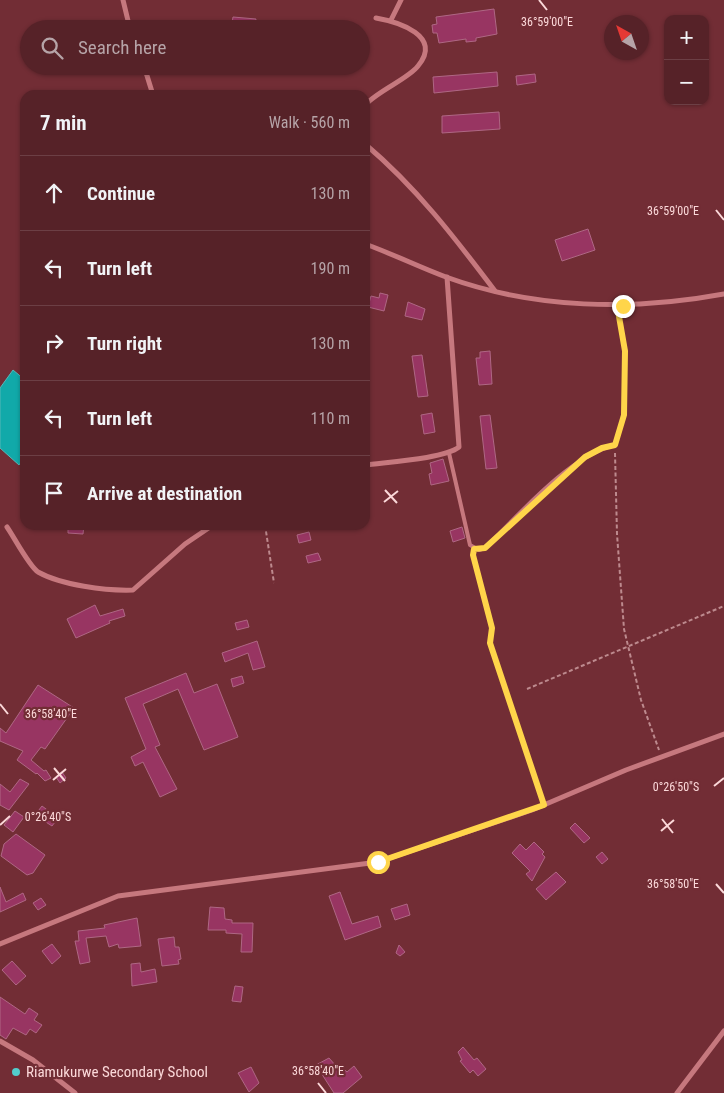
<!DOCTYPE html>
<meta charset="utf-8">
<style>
:root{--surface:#562228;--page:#5f2f34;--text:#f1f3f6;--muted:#b6a4a8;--line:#6c3f45}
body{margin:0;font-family:"Roboto Condensed",sans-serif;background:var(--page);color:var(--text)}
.controls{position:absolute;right:15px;top:15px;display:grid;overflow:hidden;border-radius:10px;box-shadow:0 1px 4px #0004}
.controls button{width:45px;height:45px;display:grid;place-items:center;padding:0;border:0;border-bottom:1px solid var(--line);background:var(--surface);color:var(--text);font:25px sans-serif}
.compass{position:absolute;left:604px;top:15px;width:45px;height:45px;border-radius:50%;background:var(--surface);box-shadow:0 1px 4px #0004;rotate:320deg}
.stop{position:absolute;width:15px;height:15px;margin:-11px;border:4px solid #ffd54a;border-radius:50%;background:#fff}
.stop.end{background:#ffd54a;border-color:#fff;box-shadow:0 1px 5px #0008}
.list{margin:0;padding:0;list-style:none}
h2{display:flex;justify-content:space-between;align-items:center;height:65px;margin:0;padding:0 20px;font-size:21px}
h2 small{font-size:16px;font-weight:400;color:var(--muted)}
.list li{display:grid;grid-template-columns:32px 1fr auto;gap:15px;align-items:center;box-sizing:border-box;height:75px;padding:0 20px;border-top:1px solid var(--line)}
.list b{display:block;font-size:19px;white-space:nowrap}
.list em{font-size:16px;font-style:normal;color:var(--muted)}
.icon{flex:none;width:28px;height:28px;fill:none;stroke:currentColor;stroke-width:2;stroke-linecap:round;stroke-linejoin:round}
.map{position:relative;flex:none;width:724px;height:1093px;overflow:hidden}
.search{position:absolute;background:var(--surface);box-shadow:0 1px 4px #0004;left:20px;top:20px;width:350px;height:55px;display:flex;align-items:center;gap:12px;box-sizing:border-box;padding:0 18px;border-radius:28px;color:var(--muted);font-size:19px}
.panel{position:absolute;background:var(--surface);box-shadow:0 1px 4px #0004;left:20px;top:90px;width:350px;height:440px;border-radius:15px}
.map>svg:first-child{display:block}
</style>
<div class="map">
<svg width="724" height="1093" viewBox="0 0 724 1093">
<rect width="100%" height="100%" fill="#722d35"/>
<polygon fill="#11a9a9" stroke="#57b7b7" points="13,370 25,380 25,456 19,465 0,448 0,388"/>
<g fill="#983562" stroke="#af6784">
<polygon points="494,9 497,34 476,38 476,41 466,42 466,39 439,43 437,33 433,33 432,25 437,24 436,17"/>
<polygon points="233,17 256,19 254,29 231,29"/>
<polygon points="325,21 325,29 304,29 304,24"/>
<polygon points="497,72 498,86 434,93 433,77"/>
<polygon points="535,74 536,82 517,85 516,76"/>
<polygon points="499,112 500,129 442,133 442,116"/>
<polygon points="588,229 595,250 562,261 555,240"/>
<polygon points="380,293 388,295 384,311 368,307 371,296 379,298"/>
<polygon points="408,302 425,309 422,320 405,316"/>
<polygon points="490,351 492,384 479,385 476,358 480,358 480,352"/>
<polygon points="422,355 428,396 418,397 412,356"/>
<polygon points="432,413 435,432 424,434 421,415"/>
<polygon points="490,415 497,468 486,469 480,416"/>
<polygon points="443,459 449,481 431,485 429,474 432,473 430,463"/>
<polygon points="68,525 84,525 83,534 68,533"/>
<polygon points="462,527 465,538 453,542 450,531"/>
<polygon points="309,532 311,540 299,543 297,535"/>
<polygon points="318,553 321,560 308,563 306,556"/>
<polygon points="95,605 100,616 123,609 125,616 109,621 110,623 76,638 67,619"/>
<polygon points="247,620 249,627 237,630 235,623"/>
<polygon points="257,641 265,667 253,670 248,653 225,662 222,653"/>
<polygon points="186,673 194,693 217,684 238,737 204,750 178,689 143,704 160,745 155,747 177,789 160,797 143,762 135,766 131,757 146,749 125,698"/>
<polygon points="242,676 244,683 233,687 231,679"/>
<polygon points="38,685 74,708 45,749 41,747 31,760 44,771 46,770 51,778 45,781 37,773 36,774 17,760 23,751 0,741 0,728 6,733"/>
<polygon points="62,772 66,778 60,783 56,777"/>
<polygon points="20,779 29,784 9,810 0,805 0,784 10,792"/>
<polygon points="42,806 58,818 52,826 35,815"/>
<polygon points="15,811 24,817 13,832 4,825"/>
<polygon points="575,823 590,838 584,843 570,828"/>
<polygon points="16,834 45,855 33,873 27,875 1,856 4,844"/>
<polygon points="534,842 544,852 542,854 545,857 532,881 526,874 530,871 512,853 520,844 526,850"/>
<polygon points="602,852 608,859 602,864 596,857"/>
<polygon points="556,872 566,882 546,900 536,889"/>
<polygon points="0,887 6,902 23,893 26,900 0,912"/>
<polygon points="340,892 352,924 378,916 381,927 345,940 329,896"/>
<polygon points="41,898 46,905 38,910 33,903"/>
<polygon points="407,904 410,915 395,920 391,909"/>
<polygon points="210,907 224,908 225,919 232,920 232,923 253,923 252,952 241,952 242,934 226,933 226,930 208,930"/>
<polygon points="137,918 141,946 119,948 118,944 109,947 106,936 86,938 90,962 80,964 75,941 79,941 78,931 105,928 104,925"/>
<polygon points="174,937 175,947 179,947 181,959 178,960 179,964 162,966 158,939"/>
<polygon points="52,944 61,956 52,964 42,951"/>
<polygon points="399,945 405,952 400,956 396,953"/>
<polygon points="12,961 26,976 16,985 2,970"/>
<polygon points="140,963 141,972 155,969 157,982 132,986 131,964"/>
<polygon points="235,986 243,987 241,1002 232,1001"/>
<polygon points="0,997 25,1014 29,1008 38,1014 34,1020 42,1025 36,1033 30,1029 26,1035 13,1028 6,1039 0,1035"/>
<polygon points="463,1047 474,1060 477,1058 486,1069 478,1076 473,1070 470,1073 460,1061 462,1060 458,1052"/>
<polygon points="329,1058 336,1066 339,1064 347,1072 354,1066 362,1077 343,1093 334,1093 316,1065"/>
<polygon points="251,1067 259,1083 249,1092 238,1073"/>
</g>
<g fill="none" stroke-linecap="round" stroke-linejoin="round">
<g stroke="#bd8a8e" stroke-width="2" stroke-dasharray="4 2.5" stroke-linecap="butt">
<path d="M 616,438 C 630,409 626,344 619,312"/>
<polyline points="615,453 617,534 624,629 641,700 659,750"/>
<polyline points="265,525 274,583"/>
<polyline points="473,554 493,628 490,643 542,800"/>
<polyline points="527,689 724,606"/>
</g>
<path stroke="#c6787e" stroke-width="4" d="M 449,453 L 470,545 L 479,550 L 485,548 C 519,515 569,456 615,445"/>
<g stroke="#c6787e" stroke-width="5">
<polyline points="123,0 130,29"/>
<polyline points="391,20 401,0"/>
<polyline points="144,66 153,95"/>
<path d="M 365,105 C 379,90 408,79 418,66 C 443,36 399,22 376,18"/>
<path d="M 365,144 C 416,187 455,238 495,291"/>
<path d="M 365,244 C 393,254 419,267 446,277 C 534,309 633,311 724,294"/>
<path d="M 365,465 C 386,462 444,459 459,447 L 447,277"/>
<path d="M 7,527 C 14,537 29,566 38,572 C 61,585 106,591 133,590 L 185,544 L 213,525"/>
<polyline points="0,944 118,896 378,862 532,810 626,770 724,734"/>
<polyline points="0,1041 33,1060 75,1093"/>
<polyline points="677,1093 724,1031"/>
</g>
</g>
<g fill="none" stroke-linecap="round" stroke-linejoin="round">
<polyline stroke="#ffd54a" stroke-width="6" points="378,862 544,805 490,643 492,628 473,555 474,549 485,548 585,457 602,448 615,445 624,415 625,351 617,305 623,306"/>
</g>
<path fill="none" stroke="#fbd8d9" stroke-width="2" d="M 539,0 L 547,10M 716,210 L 724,220M 385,490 L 397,503M 384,502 L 398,491M 0,704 L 8,714M 54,768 L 65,781M 53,780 L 66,769M 714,786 L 724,778M 662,819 L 673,833M 0,825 L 10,816M 661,831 L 674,820M 716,884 L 724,893M 318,1083 L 326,1093"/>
<circle fill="#52cdcd" stroke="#722d35" stroke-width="2" cx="16" cy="1072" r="5"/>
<g text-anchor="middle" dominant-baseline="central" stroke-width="4.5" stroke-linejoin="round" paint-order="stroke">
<g font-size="15" fill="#fbd8d9" stroke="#722d35" text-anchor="start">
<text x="26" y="1072">Riamukurwe Secondary School</text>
</g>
</g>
<g font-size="12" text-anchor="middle" fill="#fbd8d9" stroke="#722d35" stroke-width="4.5" stroke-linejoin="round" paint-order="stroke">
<text x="547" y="26">36°59'00"E</text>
<text x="673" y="215">36°59'00"E</text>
<text x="51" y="718">36°58'40"E</text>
<text x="676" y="791">0°26'50"S</text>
<text x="48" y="821">0°26'40"S</text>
<text x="673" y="888">36°58'50"E</text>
<text x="318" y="1075">36°58'40"E</text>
</g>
</svg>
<div class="controls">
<button>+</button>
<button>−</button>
</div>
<svg class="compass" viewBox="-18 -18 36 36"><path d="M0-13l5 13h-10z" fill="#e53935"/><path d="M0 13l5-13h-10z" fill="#b6a4a8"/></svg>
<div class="stop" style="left:378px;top:862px"></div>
<div class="stop end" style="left:623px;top:306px"></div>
<div class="search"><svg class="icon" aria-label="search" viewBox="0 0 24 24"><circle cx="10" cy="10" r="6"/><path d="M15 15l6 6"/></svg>Search here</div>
<section class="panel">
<h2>7 min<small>Walk · 560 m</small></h2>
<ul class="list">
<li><svg class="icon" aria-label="ahead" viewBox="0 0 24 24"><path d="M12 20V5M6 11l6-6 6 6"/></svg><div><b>Continue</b></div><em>130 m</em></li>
<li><svg class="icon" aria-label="left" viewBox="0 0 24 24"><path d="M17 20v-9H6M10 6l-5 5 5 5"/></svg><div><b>Turn left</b></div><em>190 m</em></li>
<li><svg class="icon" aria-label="right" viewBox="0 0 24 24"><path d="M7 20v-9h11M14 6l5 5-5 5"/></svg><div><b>Turn right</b></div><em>130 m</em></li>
<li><svg class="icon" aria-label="left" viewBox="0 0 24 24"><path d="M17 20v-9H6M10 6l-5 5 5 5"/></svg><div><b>Turn left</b></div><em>110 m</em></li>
<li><svg class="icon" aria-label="arrive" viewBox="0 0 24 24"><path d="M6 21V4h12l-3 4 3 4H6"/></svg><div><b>Arrive at destination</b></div></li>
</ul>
</section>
</div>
